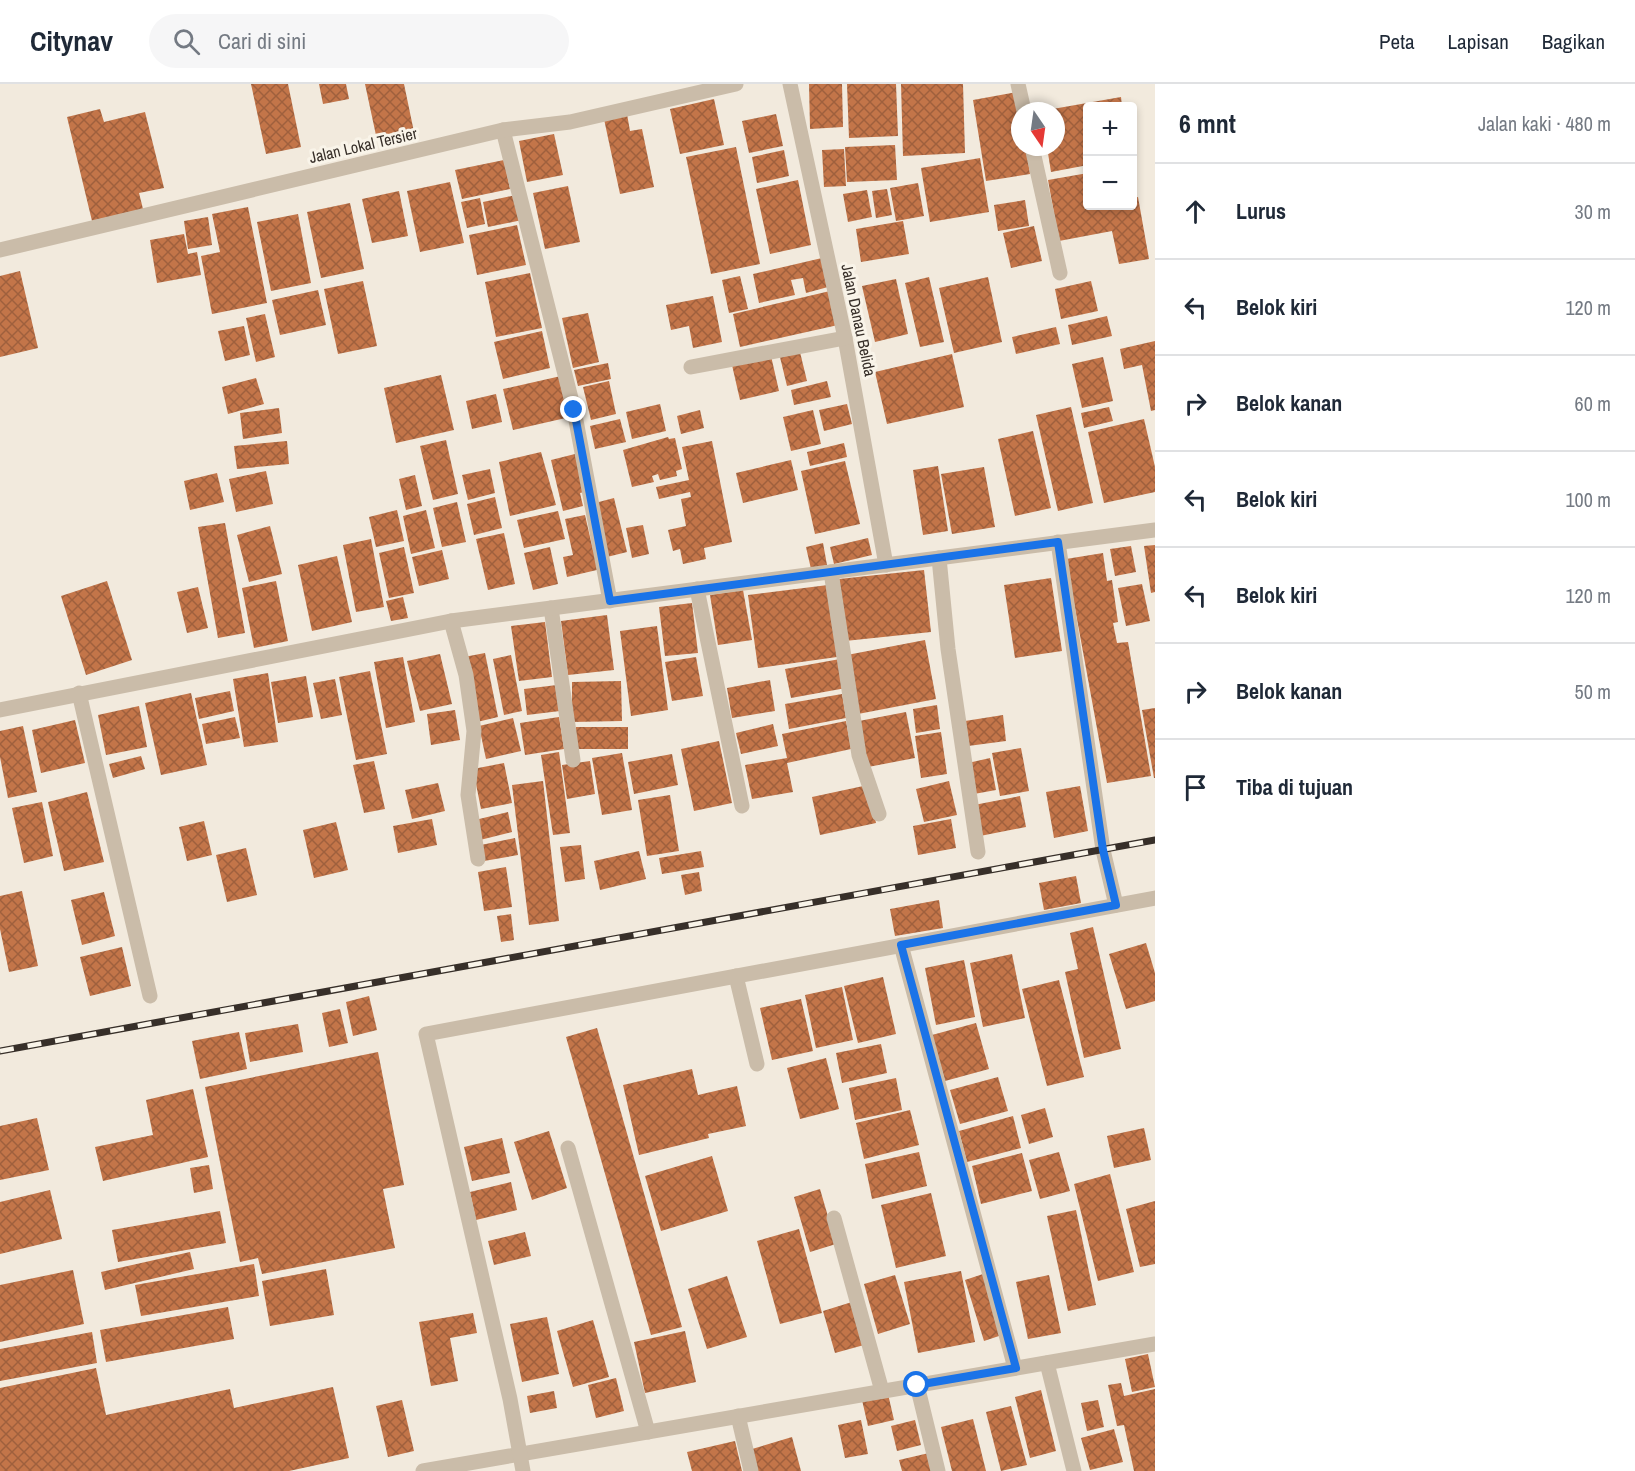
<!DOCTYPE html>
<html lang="id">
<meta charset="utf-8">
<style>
:root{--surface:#fff;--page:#f6f6f7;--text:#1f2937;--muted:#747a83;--line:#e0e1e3}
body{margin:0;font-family:"Archivo Narrow",sans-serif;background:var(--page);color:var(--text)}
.controls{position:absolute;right:18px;top:18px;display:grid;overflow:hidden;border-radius:6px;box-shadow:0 3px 9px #0003}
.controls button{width:54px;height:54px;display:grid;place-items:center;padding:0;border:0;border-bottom:2px solid var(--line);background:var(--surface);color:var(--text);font:30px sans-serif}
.compass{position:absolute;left:1011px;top:18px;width:54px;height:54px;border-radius:50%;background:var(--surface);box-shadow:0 3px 9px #0003;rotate:167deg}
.stop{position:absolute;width:18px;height:18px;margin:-14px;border:4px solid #1a73e8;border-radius:50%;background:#fff}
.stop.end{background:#1a73e8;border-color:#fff;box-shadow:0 2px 6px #0008}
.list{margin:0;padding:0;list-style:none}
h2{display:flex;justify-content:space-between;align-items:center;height:78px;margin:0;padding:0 24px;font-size:26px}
h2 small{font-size:20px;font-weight:400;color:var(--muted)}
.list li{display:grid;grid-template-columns:39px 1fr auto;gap:18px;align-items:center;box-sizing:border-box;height:96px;padding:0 24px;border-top:2px solid var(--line)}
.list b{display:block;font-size:22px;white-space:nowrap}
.list em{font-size:20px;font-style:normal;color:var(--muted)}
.icon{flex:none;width:33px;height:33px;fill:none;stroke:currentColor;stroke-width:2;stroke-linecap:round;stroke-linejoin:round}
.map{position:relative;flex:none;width:1155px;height:1387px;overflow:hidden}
header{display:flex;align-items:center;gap:36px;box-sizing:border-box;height:84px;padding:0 30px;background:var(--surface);border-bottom:2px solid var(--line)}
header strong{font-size:28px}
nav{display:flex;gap:33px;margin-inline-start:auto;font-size:21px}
.search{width:420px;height:54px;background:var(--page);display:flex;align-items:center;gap:15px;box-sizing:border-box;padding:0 21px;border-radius:33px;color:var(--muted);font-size:22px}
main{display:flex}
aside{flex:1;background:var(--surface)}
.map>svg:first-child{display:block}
</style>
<header>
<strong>Citynav</strong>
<div class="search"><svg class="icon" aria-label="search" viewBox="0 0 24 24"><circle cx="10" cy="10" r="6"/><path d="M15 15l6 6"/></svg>Cari di sini</div>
<nav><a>Peta</a><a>Lapisan</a><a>Bagikan</a></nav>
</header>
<main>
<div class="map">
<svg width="1155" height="1387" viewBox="0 0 1155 1387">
<defs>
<pattern id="building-cross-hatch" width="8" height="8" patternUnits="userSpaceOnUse" patternTransform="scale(1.5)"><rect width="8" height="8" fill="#c37549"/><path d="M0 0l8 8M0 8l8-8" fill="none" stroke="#9f603d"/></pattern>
</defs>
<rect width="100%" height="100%" fill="#f2eadd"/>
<g fill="url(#building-cross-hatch)">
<polygon points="251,0 288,0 301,63 266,70"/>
<polygon points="319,0 346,0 349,15 323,20"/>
<polygon points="365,0 404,0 414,48 377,56"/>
<polygon points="809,0 842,0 843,43 810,45"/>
<polygon points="847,0 896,0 898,52 849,54"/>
<polygon points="901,0 963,0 965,69 903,72"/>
<polygon points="1017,8 1020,63 1026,63 1030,90 986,97 973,16"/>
<polygon points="1121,13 1122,22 1088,22 1088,81 1051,88 1047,63 1056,63 1056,27 1047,26"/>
<polygon points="714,15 724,61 680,70 670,25"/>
<polygon points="100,25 104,38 145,28 164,104 139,109 143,125 92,137 67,33"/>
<polygon points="627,30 630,47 642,45 654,103 620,110 604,35"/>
<polygon points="776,30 783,62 749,69 742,37"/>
<polygon points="554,50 563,91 527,98 519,57"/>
<polygon points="895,61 897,96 847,98 845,63"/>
<polygon points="736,63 760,180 711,190 686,73"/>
<polygon points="844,65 846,102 824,103 822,66"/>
<polygon points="784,66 789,92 757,99 752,73"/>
<polygon points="980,74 989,128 930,138 921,84"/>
<polygon points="504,76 510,105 462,115 455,86"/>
<polygon points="1088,89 1088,122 1132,122 1132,114 1138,113 1149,175 1119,180 1112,147 1059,157 1048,96"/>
<polygon points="798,96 811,161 770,170 756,105"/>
<polygon points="450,98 464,159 420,168 407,107"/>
<polygon points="918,99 924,132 896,137 890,104"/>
<polygon points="568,102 580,158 545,165 533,109"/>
<polygon points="887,105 892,131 876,134 872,107"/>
<polygon points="867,106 872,133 848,138 843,110"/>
<polygon points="399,107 408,152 372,159 362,115"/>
<polygon points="516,111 522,136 488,143 483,118"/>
<polygon points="480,114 485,140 467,144 461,118"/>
<polygon points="1025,116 1029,142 998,147 994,121"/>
<polygon points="350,119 364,185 321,194 307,128"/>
<polygon points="248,123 267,219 212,230 201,172 220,168 212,130"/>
<polygon points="298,130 311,199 271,207 257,138"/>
<polygon points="208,133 212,161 188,165 184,137"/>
<polygon points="903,137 909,170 861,178 856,145"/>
<polygon points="517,141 526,181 477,191 469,151"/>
<polygon points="1034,142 1042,177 1011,184 1003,149"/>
<polygon points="184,150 188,170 197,168 201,191 157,199 150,156"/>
<polygon points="822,174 828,203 806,209 803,194 791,196 795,211 759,219 753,190"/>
<polygon points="20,187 38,264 0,273 0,192"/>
<polygon points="530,189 542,244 496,253 485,198"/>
<polygon points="740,192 748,225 729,229 722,196"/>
<polygon points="929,193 944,258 920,263 905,199"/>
<polygon points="988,193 1002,258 954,269 939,204"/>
<polygon points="896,195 908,250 875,258 862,202"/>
<polygon points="363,197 377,262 338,270 324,205"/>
<polygon points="1091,197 1098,227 1061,235 1055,205"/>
<polygon points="318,206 326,241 280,251 272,216"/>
<polygon points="830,207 838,241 740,263 733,230"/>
<polygon points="713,212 722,258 693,264 689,242 671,246 666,221"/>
<polygon points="588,229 599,278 573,284 562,234"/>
<polygon points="265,230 275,273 256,278 246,234"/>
<polygon points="1107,232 1112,252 1072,261 1068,241"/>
<polygon points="244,242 250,271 225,277 218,247"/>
<polygon points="1056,243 1060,260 1016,270 1012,253"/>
<polygon points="542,247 550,284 503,295 494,258"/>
<polygon points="1155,257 1155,326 1151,327 1142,281 1124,285 1120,265"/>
<polygon points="799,264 807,297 787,302 779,269"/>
<polygon points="952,270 964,323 887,340 875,288"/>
<polygon points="771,272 779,307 740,316 732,281"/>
<polygon points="1103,273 1113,317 1082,324 1072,280"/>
<polygon points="608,279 611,295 578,302 574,286"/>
<polygon points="441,291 454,346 396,359 384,304"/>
<polygon points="561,292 570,333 513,346 503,305"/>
<polygon points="256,294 264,320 228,330 222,303"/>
<polygon points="609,297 616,330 591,336 583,303"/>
<polygon points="827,297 831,313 794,321 791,306"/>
<polygon points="496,310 502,338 472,345 466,317"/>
<polygon points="660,320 666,347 632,355 626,328"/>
<polygon points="847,320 852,340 824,347 819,326"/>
<polygon points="1071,323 1093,419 1058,427 1036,331"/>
<polygon points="1109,323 1113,337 1084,344 1081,329"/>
<polygon points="279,324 282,349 243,355 240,329"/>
<polygon points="700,326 704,344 681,350 677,332"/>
<polygon points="813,326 821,360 791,367 783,333"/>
<polygon points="620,335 626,358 595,365 590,342"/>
<polygon points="1144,335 1155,383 1155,408 1104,419 1088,348"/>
<polygon points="1033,347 1051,424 1015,432 998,355"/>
<polygon points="668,353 669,355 675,354 682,385 676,387 677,392 660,396 658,390 652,392 654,398 632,403 623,366"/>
<polygon points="446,356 458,410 433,416 420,362"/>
<polygon points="287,357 289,380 237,385 234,362"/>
<polygon points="712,357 732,458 704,464 706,475 683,480 680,465 673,467 668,446 686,442 681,415 691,413 690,408 659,415 656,403 689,396 682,363"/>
<polygon points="844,359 847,373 810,382 807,368"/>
<polygon points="541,368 556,421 510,432 499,378"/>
<polygon points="575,370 584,408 580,409 583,422 563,427 551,376"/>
<polygon points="791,376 798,406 743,419 736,389"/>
<polygon points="845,377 860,440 815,450 801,387"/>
<polygon points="938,382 948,447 923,451 913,386"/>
<polygon points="984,383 995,443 952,450 941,390"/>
<polygon points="490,385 495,409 468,416 462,391"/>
<polygon points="266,387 273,420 236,428 229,395"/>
<polygon points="217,389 224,418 190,426 184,397"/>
<polygon points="415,391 422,422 406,426 399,395"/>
<polygon points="495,413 502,444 474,451 467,420"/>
<polygon points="614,414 627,468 607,473 595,419"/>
<polygon points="457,418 466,458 442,463 433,424"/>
<polygon points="397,426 404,457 376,463 369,433"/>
<polygon points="426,426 435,464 411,470 403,432"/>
<polygon points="558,427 565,455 524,464 517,436"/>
<polygon points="585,431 593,466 601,485 567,493 563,473 573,471 565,435"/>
<polygon points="225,439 245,549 218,554 198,443"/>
<polygon points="643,441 649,470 632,474 626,444"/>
<polygon points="270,442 282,490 249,498 237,451"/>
<polygon points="504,449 515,500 488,506 476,455"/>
<polygon points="868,454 872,471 834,480 830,463"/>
<polygon points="371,455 384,523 356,528 343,461"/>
<polygon points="823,459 827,481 811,485 806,463"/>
<polygon points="1155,461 1155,508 1151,509 1144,462"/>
<polygon points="1131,462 1136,488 1115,492 1110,465"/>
<polygon points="404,463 414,509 389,514 379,469"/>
<polygon points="550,463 558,500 533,506 524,469"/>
<polygon points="442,466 449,495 419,502 412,473"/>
<polygon points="1103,469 1107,497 1112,496 1118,538 1113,539 1117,559 1128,558 1151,692 1107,699 1066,475"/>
<polygon points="337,472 352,538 312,547 298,481"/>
<polygon points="924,486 931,548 845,557 839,495"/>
<polygon points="1051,494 1062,567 1015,574 1004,501"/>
<polygon points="107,497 132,576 86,591 61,512"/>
<polygon points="276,497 288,557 254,564 242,504"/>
<polygon points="1142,500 1150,537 1126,542 1118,504"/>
<polygon points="828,501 837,573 758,584 748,511"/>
<polygon points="198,503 208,544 187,549 177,508"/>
<polygon points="743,506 752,556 718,561 710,511"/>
<polygon points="403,513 408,534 391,537 386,517"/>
<polygon points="692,519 698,569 665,572 659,523"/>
<polygon points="607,531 614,586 568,591 561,537"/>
<polygon points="545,538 552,593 519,597 511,542"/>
<polygon points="657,542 668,626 631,632 620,547"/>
<polygon points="925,556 936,615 858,630 847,571"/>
<polygon points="485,569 498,633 477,638 464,573"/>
<polygon points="440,570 452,620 420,627 407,577"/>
<polygon points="511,571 522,627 504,631 493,575"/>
<polygon points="403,573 415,638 386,644 374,578"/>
<polygon points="696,573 703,612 672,617 665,578"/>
<polygon points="840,575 846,604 791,614 785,585"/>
<polygon points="370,587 387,670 356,676 339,593"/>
<polygon points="268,589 278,658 244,663 233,595"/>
<polygon points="306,592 313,633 278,639 271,598"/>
<polygon points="335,595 342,631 321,635 313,599"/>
<polygon points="770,596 775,627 732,634 727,604"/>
<polygon points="621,597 622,637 572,638 572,598"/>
<polygon points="557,601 560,627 527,631 524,605"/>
<polygon points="230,607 234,627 199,635 195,614"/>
<polygon points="191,609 207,681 161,691 145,619"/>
<polygon points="842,610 846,634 789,645 785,620"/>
<polygon points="937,621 940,645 916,649 913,625"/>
<polygon points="139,622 147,663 106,671 98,631"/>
<polygon points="1155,624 1155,694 1154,694 1142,626"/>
<polygon points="455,626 460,656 431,661 427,630"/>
<polygon points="906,628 915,674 868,683 859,637"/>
<polygon points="1003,631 1006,657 968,662 965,637"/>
<polygon points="235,633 240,654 206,660 202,640"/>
<polygon points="559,633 564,665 525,671 520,639"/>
<polygon points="513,634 521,667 486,675 479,642"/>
<polygon points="75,636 85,679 41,689 32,646"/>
<polygon points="846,637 851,665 787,679 793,708 752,715 745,681 787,674 782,650"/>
<polygon points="773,640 778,662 741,670 736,649"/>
<polygon points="23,642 37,708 8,714 0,673 0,647"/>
<rect x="576" y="643" width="52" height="22"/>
<polygon points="941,648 947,690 921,694 915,652"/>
<polygon points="719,657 732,719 694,727 681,665"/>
<polygon points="1021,664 1029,707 1000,712 992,669"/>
<polygon points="559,668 570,749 553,751 541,671"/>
<polygon points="622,669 632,726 602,731 592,674"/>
<polygon points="672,670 678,701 634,710 628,678"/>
<polygon points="141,672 145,685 113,694 109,680"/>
<polygon points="990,674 996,706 974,710 968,679"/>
<polygon points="374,677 385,725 364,729 353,681"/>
<polygon points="590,677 595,710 567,715 562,681"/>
<polygon points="504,679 512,719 481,725 473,685"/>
<polygon points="543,697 559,837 529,841 512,701"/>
<polygon points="949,697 957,731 924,738 916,705"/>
<polygon points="438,699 445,727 412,735 405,706"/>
<polygon points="868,701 876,739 820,751 812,713"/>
<polygon points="1080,702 1088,747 1054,754 1046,708"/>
<polygon points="87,708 104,778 64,787 48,718"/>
<polygon points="670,711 679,767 647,772 638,716"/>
<polygon points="1020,712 1026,743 980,752 974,721"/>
<polygon points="42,718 53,772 24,779 12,724"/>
<polygon points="508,728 512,748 480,756 475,736"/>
<polygon points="432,735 437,761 398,769 393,742"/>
<polygon points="951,735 956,764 918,771 913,742"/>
<polygon points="204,737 212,771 187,777 179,743"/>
<polygon points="336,738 348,786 314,794 303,746"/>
<polygon points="515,754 518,771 484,777 481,761"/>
<polygon points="581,761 585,795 565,798 560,763"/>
<polygon points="246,764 257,811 227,818 216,771"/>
<polygon points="639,767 646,795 600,806 594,777"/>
<polygon points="701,767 704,783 662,790 659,774"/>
<polygon points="506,783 512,823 484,827 478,788"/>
<polygon points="699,788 702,807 685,811 681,791"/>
<polygon points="1076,792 1081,819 1044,826 1039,799"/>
<polygon points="22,807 38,882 9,888 0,845 0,812"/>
<polygon points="104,808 115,852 82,861 71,816"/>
<polygon points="939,816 943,844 895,852 890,825"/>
<polygon points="511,830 514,856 501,858 497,832"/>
<polygon points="1093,843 1121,965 1084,974 1065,888 1078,885 1070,849"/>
<polygon points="1146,859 1155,889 1155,917 1126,925 1109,870"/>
<polygon points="122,863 131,902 90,912 80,873"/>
<polygon points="1012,870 1025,934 983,943 970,879"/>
<polygon points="964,876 975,933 936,941 925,884"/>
<polygon points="883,893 896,950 858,959 844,902"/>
<polygon points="1059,896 1084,993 1047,1002 1022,905"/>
<polygon points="842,903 853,956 816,964 805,911"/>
<polygon points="369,912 377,946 353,952 346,918"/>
<polygon points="801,915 813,967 772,976 760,924"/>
<polygon points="340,925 348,959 329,963 322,929"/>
<polygon points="976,939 989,985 945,997 932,951"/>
<polygon points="298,940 303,968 250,978 245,949"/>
<polygon points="597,944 682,1243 651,1251 566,953"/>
<polygon points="239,948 247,985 200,995 192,957"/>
<polygon points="881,960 887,989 842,999 836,969"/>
<polygon points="378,968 404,1101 383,1105 395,1164 262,1190 258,1174 240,1178 205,1003"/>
<polygon points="826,974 839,1025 800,1035 787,984"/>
<polygon points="692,985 698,1011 737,1002 746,1042 708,1050 709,1054 639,1071 623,1001"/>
<polygon points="998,993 1008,1027 960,1040 950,1006"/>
<polygon points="896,994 902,1026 855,1036 849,1004"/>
<polygon points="193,1005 208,1073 103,1097 95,1063 153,1051 146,1016"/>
<polygon points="1045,1024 1053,1053 1029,1060 1021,1031"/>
<polygon points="910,1026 919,1061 864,1075 856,1039"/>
<polygon points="1013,1032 1021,1064 967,1078 959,1047"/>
<polygon points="37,1034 49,1086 0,1096 0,1042"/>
<polygon points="1144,1044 1151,1076 1114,1084 1107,1052"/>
<polygon points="549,1047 567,1104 532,1116 514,1058"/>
<polygon points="502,1054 510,1089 472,1097 464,1063"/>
<polygon points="919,1068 927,1102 872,1115 865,1080"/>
<polygon points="1059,1068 1070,1107 1040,1115 1029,1076"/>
<polygon points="1022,1069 1032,1107 981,1120 972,1082"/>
<polygon points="712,1072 728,1127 661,1147 645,1092"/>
<polygon points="209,1081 213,1105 194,1109 190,1084"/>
<polygon points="1110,1090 1134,1188 1098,1197 1074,1100"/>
<polygon points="511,1098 517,1126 476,1136 470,1108"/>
<polygon points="820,1105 836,1160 810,1168 794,1113"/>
<polygon points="50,1106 62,1155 0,1170 0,1118"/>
<polygon points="931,1109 946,1172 896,1184 881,1121"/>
<polygon points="1155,1117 1155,1180 1140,1183 1126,1125"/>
<polygon points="1076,1126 1096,1221 1068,1227 1047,1132"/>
<polygon points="220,1127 226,1159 118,1178 112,1146"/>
<polygon points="799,1145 822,1229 780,1240 757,1157"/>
<polygon points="525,1148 531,1172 494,1181 488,1157"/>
<polygon points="190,1168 194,1185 105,1206 101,1188"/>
<polygon points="254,1180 259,1212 141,1232 135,1201"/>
<polygon points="326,1185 334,1231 270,1242 262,1197"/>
<polygon points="73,1186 84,1240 0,1258 0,1201"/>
<polygon points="961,1187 975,1258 918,1269 904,1198"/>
<polygon points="986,1189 1005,1250 984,1257 965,1196"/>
<polygon points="895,1191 910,1240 878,1250 864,1200"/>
<polygon points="1049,1191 1061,1249 1028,1255 1016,1198"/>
<polygon points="727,1192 747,1253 707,1265 688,1205"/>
<polygon points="852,1218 864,1261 835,1269 823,1227"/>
<polygon points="228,1223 234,1255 106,1278 100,1246"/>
<polygon points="473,1229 477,1249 450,1254 458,1297 431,1302 419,1238"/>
<polygon points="547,1233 559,1290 522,1298 510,1240"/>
<polygon points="593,1236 609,1293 573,1303 557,1247"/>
<polygon points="685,1247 696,1298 645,1309 634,1258"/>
<polygon points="92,1248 97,1279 0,1297 0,1265"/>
<polygon points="1148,1270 1155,1303 1132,1308 1125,1275"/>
<polygon points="96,1284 106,1331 230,1305 234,1324 333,1303 349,1374 289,1387 0,1387 0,1304"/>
<polygon points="616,1294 624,1327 596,1334 588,1301"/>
<polygon points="1121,1299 1124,1312 1155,1305 1155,1387 1134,1387 1124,1341 1117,1342 1108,1301"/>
<polygon points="1041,1306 1056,1367 1030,1374 1015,1313"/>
<polygon points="554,1307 557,1324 530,1329 527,1312"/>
<polygon points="888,1310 894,1336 868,1342 862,1316"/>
<polygon points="402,1316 414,1367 388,1373 376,1322"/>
<polygon points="1098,1316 1104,1343 1087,1347 1081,1319"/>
<polygon points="1011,1322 1027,1381 1001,1387 986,1328"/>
<polygon points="973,1335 986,1387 952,1387 941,1343"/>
<polygon points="861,1336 868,1370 845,1374 838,1341"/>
<polygon points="915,1336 921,1361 897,1367 891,1342"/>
<polygon points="1114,1345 1123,1378 1090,1386 1081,1354"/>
<polygon points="792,1353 801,1387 758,1387 752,1365"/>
<polygon points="735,1357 742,1387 692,1387 687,1368"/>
<polygon points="929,1369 933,1387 902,1387 899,1376"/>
</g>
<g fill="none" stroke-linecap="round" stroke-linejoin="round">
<g stroke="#cabca9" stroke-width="15">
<polyline points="790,0 845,254 886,481"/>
<polyline points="1018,0 1024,27"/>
<polyline points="503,46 574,326 610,517"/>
<polyline points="1032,63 1060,189"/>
<polyline points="0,166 503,46 570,38 736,0"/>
<polyline points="691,283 845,254"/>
<polyline points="1058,458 1103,766 1116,821"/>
<polyline points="939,474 948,565 978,768"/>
<polyline points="831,488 859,671 879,730"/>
<polyline points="697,505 742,722"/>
<polyline points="551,524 573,676"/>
<polyline points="451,537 466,591 474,647 468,711 478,775"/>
<polyline points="79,609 150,912"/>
<polyline points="0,626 451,537 1155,446"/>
<polyline points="901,861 1015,1284"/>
<polyline points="736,892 757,980"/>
<polyline points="568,1064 648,1348"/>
<polyline points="834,1134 882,1307"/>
<polyline points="1047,1279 1074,1387"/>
<polyline points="917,1301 938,1387"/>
<polyline points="738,1332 751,1387"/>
<polyline points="423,1387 1155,1260"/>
<polyline points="523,1387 510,1315 426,950 1155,814"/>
</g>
<g stroke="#372f29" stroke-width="7">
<polyline id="rail" points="0,967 1155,756"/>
</g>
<use href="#rail" stroke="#f9f4e9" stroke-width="4.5" stroke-dasharray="14" stroke-linecap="butt"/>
</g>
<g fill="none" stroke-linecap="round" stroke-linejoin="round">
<polyline stroke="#1a73e8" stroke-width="8" points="574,326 610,517 1058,458 1103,766 1116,821 901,861 1016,1284 917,1301"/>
</g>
<g text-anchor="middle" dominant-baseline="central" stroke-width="6" stroke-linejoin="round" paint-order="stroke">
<g font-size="16" fill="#372f29" stroke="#f9f4e9">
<text transform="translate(363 61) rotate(-13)">Jalan Lokal Tersier</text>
<text transform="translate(859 236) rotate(78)">Jalan Danau Belida</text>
</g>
</g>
</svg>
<div class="controls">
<button>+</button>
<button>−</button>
</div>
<svg class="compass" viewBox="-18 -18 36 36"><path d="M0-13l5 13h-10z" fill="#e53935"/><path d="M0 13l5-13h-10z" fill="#747a83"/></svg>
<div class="stop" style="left:917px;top:1301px"></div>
<div class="stop end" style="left:574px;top:326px"></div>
</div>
<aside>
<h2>6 mnt<small>Jalan kaki · 480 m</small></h2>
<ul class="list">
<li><svg class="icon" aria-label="ahead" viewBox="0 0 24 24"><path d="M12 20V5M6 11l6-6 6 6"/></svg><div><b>Lurus</b></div><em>30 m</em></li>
<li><svg class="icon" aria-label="left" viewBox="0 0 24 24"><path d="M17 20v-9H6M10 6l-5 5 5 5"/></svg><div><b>Belok kiri</b></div><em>120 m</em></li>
<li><svg class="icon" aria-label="right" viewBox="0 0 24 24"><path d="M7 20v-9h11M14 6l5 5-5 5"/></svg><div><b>Belok kanan</b></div><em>60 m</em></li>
<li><svg class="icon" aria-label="left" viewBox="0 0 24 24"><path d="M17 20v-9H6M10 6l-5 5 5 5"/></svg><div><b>Belok kiri</b></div><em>100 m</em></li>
<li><svg class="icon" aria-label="left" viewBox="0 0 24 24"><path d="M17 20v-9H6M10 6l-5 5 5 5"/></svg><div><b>Belok kiri</b></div><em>120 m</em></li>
<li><svg class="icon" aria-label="right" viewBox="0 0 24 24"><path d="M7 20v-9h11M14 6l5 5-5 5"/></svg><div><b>Belok kanan</b></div><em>50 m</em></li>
<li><svg class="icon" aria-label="arrive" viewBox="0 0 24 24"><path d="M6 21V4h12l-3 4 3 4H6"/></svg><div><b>Tiba di tujuan</b></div></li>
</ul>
</aside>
</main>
